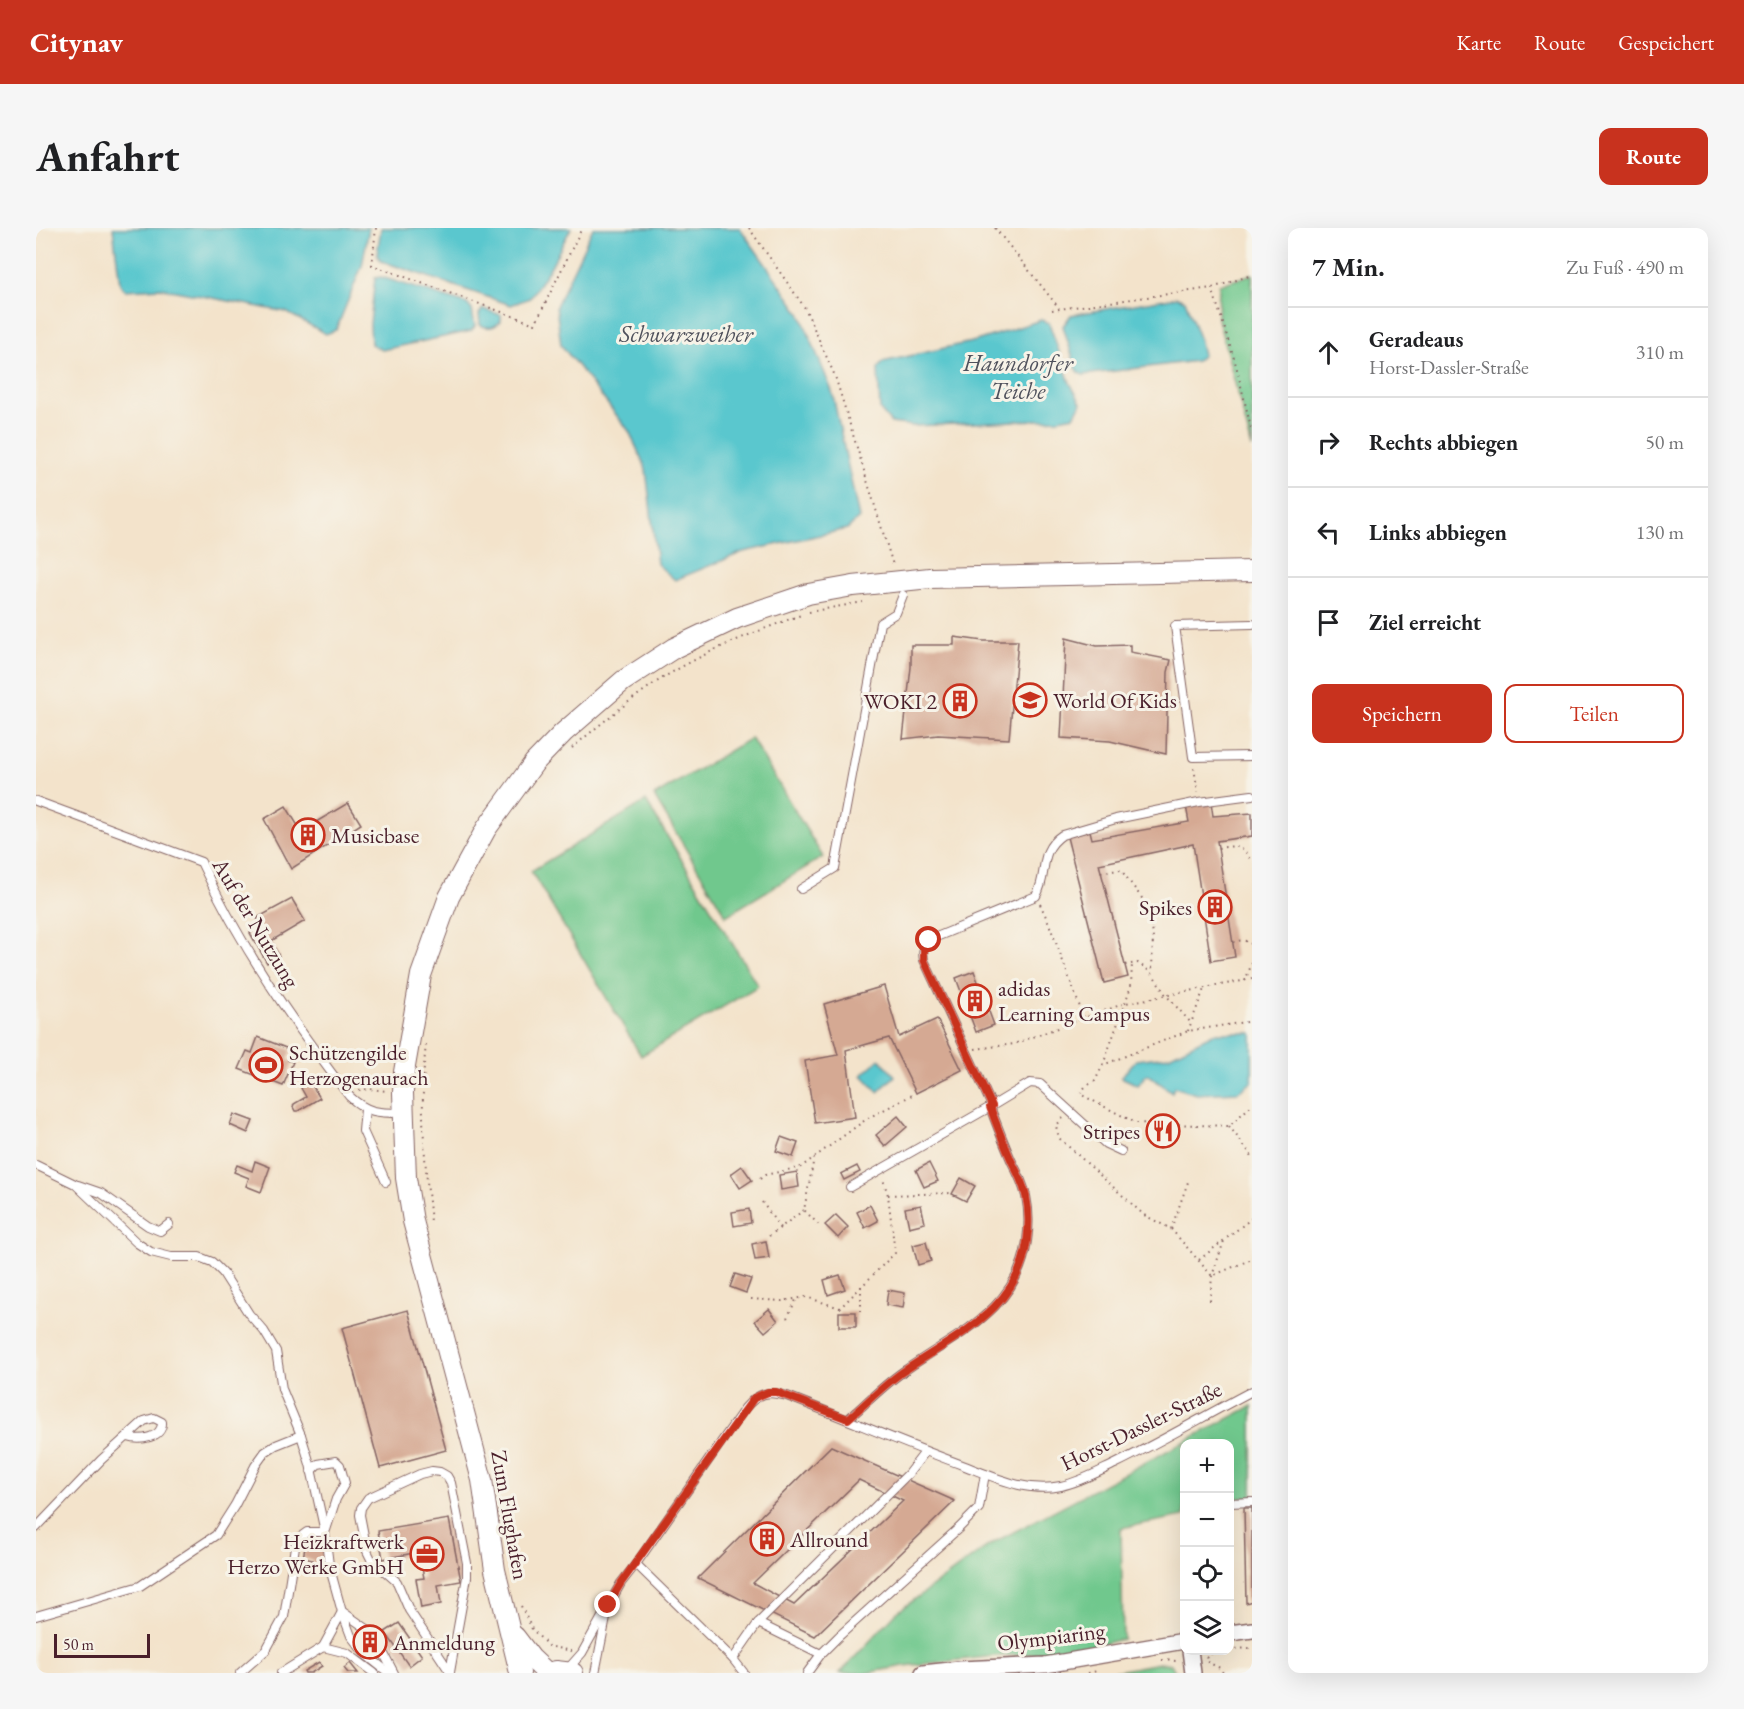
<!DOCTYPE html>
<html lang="de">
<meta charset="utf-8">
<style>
:root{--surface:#fff;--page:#f6f6f6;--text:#202124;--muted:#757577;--line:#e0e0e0;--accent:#c8321e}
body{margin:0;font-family:"EB Garamond",serif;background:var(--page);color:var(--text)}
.controls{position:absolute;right:18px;bottom:18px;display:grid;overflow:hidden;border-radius:12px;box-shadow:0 6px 24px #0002}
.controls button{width:54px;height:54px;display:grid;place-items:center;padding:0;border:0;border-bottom:2px solid var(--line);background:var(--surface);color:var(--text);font:30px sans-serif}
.scale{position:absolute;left:18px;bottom:15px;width:96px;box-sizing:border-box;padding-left:6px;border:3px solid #4a1f2b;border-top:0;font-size:16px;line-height:21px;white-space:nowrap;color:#4a1f2b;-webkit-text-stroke:4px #f7f3e8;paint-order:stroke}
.stop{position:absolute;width:18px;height:18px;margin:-14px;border:4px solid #c8321e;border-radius:50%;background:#fff}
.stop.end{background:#c8321e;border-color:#fff;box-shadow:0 2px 6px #0008}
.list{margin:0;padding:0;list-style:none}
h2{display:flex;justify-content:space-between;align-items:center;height:78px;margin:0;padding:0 24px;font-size:26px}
h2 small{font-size:20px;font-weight:400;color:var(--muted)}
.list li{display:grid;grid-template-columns:39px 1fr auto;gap:18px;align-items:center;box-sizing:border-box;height:90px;padding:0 24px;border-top:2px solid var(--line)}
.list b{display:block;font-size:22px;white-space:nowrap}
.list p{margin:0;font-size:20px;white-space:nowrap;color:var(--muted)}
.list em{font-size:20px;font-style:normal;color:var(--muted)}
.actions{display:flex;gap:12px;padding:18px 24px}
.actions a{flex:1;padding:14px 0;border:2px solid var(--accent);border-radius:12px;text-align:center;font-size:21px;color:var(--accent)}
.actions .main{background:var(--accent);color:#fff}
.icon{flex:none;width:33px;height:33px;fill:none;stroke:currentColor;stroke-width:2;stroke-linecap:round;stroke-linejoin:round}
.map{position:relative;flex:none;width:1216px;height:1445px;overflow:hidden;border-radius:12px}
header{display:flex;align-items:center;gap:36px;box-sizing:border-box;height:84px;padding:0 30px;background:var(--accent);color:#fff}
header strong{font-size:28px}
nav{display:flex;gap:33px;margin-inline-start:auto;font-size:21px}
.intro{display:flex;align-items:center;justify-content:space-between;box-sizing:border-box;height:144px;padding:0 36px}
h1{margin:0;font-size:42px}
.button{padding:15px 27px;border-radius:12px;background:var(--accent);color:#fff;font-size:21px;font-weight:700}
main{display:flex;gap:36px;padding:0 36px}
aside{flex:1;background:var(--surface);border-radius:12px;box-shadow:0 6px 24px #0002}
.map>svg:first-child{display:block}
</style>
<header>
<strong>Citynav</strong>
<nav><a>Karte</a><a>Route</a><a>Gespeichert</a></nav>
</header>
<div class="intro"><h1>Anfahrt</h1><a class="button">Route</a></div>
<main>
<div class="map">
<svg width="1216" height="1445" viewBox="0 0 1216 1445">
<rect width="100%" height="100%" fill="#f7f3e8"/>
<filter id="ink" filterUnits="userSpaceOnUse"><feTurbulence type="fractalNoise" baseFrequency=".0167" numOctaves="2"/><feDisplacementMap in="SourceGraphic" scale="12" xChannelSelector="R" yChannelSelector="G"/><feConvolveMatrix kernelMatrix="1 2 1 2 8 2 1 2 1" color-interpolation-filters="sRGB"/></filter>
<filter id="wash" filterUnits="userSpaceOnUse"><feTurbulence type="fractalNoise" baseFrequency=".008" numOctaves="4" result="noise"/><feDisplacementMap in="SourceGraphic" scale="24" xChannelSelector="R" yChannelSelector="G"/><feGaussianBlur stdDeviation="1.35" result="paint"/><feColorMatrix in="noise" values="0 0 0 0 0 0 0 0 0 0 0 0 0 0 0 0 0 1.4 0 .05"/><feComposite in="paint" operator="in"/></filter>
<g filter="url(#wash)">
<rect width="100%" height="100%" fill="#f3e3cb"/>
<g fill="#70c88d" stroke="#5d745c" stroke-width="1.5">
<polygon points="1216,46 1216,220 1182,91 1183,57"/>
<polygon points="715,510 787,629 690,688 618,568"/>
<polygon points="610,573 722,758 605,828 495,643"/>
<polygon points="1216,1178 1216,1270 1194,1271 1194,1216 1148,1216 1148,1288 1085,1300 1087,1411 1028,1425 960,1428 868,1438 830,1445 804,1445 860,1385 955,1316"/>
<polygon points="1123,1435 1135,1436 1140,1445 1071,1445"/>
</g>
<g fill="#5ac7ce" stroke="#52737c" stroke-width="1.5">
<polygon points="77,0 333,0 326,38 300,102 290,106 250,84 124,60 89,62 84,56"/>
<polygon points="345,0 535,0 515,38 494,70 475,77 345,33 341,27"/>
<polygon points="557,0 704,0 764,85 796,163 823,290 811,301 707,324 639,352 621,336 610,241 593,203 525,117 520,78"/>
<polygon points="345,49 431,76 436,82 439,98 435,103 346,122 335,116 334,96 339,50"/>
<polygon points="1141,69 1149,72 1163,110 1167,127 1160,133 1047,147 1041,143 1027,98 1035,87"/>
<path d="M 447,81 L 465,87 L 465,93 C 458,100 453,101 444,97 L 443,86 Z"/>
<polygon points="1005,92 1013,95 1034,155 1045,175 1038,188 1022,191 877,198 855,195 844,182 842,141 847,134 940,113"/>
<polygon points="1179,805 1216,805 1216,854 1202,864 1161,866 1138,859 1136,864 1111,846 1102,857 1085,849 1100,832 1133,828"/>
<polygon points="844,831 859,848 842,864 826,847"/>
</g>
<g id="blocks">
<g fill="#d5a993" fill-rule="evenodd">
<polygon points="918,409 947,413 982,413 973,511 902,507 867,511 875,439 875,417 918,417"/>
<polygon points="1030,410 1061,418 1094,417 1094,424 1135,432 1132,444 1130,526 1074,513 1025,510"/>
<polygon points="1175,574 1177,588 1216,585 1216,608 1181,613 1199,729 1175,733 1157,616 1063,636 1092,749 1068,755 1031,609 1054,603 1056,611 1153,594 1150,578"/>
<polygon points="312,575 325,596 255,641 228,591 250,578 265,603"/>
<polygon points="256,671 269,693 235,713 243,728 231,735 214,705 217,703 216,700 224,695 221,690"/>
<polygon points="938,743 958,797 940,804 920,750"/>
<polygon points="848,758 863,809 901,791 926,842 880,865 853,810 810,822 819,889 779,895 769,833 802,827 788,776"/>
<polygon points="222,809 255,822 252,832 257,834 247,858 203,841 211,823 216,825"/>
<polygon points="274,854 284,870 262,883 259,883 257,879 258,876 270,869 265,860"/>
<polygon points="198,886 217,893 212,905 194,897"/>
<polygon points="862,888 871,899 849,918 840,907"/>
<polygon points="745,909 762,915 757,929 740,923"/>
<polygon points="219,933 234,939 225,964 210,958 213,950 198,944 201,937 216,943"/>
<polygon points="893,935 902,953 888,959 880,942"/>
<polygon points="706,938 716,952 704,960 695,946"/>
<polygon points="821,938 824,944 808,952 805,946"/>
<polygon points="761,944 763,959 745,962 743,947"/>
<polygon points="925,950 939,958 930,973 916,966"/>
<polygon points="834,977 842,993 829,1000 821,984"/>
<polygon points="885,977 889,995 873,999 869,980"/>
<polygon points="713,981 715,995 698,998 696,984"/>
<polygon points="800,987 812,999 802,1010 789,997"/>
<polygon points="730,1013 733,1030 719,1032 716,1016"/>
<polygon points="890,1014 895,1033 882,1037 877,1017"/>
<polygon points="699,1046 715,1051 710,1065 694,1059"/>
<polygon points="804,1047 809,1061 792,1067 788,1052"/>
<polygon points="852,1062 869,1065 867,1080 850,1077"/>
<polygon points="733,1081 742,1093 729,1104 719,1093"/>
<polygon points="372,1082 410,1222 344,1240 306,1100"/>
<rect x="803" y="1084" width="17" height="15"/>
<path d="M 795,1218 L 919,1273 L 779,1408 L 662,1350 ZM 823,1252 L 867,1273 L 758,1377 L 717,1355 Z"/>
<polygon points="1208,1280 1216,1280 1216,1373 1210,1375"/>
<polygon points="413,1291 425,1353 402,1357 405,1376 385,1380 380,1351 388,1350 383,1324 347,1331 342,1303"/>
<polygon points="271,1309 286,1312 290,1318 286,1338 276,1336 277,1332 267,1330"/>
<polygon points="363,1395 386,1428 373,1438 349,1404"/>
<polygon points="332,1406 341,1418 336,1422 327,1411"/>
<polygon points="283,1434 286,1438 275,1445 269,1445 268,1443"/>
<polygon points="314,1435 322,1445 312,1445 308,1440"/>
</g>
</g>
</g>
<g filter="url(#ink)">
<use href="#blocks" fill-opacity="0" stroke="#856463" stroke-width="1.5"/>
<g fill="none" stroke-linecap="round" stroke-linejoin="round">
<g stroke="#856463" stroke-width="10">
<g id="service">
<polyline points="1216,396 1139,398 1157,529 1216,528"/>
<path d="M 0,573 L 165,634 C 204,718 257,795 313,868 C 331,885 342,885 366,885"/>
<polyline points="765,661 799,640 844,395 860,385 867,367"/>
<polyline points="956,878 994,855 1004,856 1070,916 1085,923"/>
<polyline points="329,881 327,903 350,954"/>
<polyline points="0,937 39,956 101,1015 115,1024 135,1029 163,1029 176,1034 187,1045 213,1086 228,1103 240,1123 246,1161 265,1207 274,1236 289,1304 293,1337 306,1384 315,1408 329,1426 353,1445"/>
<polyline points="42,957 65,965 112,998 124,1003 133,996"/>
<path d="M 814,959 L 956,878 L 888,732 C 886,723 888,718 893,712 L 1000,668 C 1013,646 1001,624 1026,607 L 1080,591 L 1163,574 L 1216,567"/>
<path d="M 812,1191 C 832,1174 849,1155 871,1141 C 922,1105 981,1083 991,1013 C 993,999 993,982 990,968 C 987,956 982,945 976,934 C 968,916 961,897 954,879"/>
<polyline points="275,1243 282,1236 300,1233 304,1237 309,1255 300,1271 290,1302"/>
<polyline points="1194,1275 1216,1274"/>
<path d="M 0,1300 L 65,1232 L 108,1193 L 118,1190 L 126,1194 C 127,1210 104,1213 92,1209"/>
<polyline points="600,1336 697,1431"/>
<polyline points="307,1384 337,1405 358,1445"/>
<polyline points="0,1388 104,1358 180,1307 199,1277 219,1238 229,1224 240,1217 265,1207"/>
<polyline points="722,1395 785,1426"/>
<polyline points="287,1419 311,1425 338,1445"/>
<path d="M 530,1443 L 546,1425 L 585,1355 L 600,1336 L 709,1180 C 722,1165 732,1162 751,1168 C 811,1191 869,1216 929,1238 C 960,1250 991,1265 1025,1258 C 1044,1254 1062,1244 1079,1236 C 1126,1213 1170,1187 1216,1163"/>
<polyline points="204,1445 230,1422 248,1389 260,1312 271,1304 289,1304"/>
<polyline points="245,1445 287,1419 306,1384"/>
<polyline points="414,1445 414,1444 431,1349 431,1335 415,1255 411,1248 404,1244 396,1243 384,1246 332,1270 325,1280 324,1287 331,1323 335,1331 361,1354 373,1382 414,1444"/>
<polyline points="559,1445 571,1385"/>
<polyline points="708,1445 697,1431 722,1395 872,1246 889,1224"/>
<polyline points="771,1445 785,1426 802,1409 923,1300 943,1280 949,1246"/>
</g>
</g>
<g stroke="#856463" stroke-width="18">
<g id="minor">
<polyline points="1194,1405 1216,1402"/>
<polyline points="1154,1422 1157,1445"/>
<polyline points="887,1445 924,1441 1009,1437 1148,1413"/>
</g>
</g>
<g stroke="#856463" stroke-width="22">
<g id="tertiary">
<polyline points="479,1409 495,1430 511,1445"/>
<polyline points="484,1445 459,1342 446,1252 377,993 370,950 367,865 368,844 385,747 413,669 450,601 498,535 527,505 587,453 638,420 701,390 772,366 817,358 894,350 1216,343"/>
<polyline points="510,1445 520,1443 537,1445"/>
</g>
</g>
<g stroke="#856463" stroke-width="2" stroke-dasharray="1.5 4.5" stroke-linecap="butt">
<polyline points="340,0 336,37 499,96 546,0"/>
<polyline points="713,0 769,80 799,148 857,337"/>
<polyline points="959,0 1023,80"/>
<polyline points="1176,60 1200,137 1216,204"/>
<polyline points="1016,82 1176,60 1216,47"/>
<polyline points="773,384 827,374"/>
<path d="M 536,520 C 572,490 609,458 651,436 C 687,416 727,401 765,387"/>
<polyline points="1158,540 1162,564"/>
<path d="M 1182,620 C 1200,618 1206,615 1216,633"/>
<polyline points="1065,644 1085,642 1111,677 1117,706 1116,745"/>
<polyline points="1004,676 1012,693 1048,790 1090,775 1216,751"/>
<path d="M 1197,714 C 1204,712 1210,711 1216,717"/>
<polyline points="1089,737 1102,735 1116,745 1130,767 1155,795"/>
<polyline points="1209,753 1216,735"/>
<polyline points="1216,793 1152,803 1067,837 1059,853 1049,859 1044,866 1100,895 1193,898 1216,877"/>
<polyline points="1152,803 1168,761"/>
<path d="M 390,817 C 383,876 389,935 395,994"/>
<polyline points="939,821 978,816 1048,790"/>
<polyline points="1067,837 1095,758 1096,735"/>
<polyline points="323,862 333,861 351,863"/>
<polyline points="1027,890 1020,898 1023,910 1108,987 1135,1001 1176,1048 1216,1031"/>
<polyline points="1193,898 1216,928"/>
<polyline points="778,930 768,982 785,999"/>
<polyline points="724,951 729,947 765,939 832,890 880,865"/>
<polyline points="852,967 916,965"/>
<polyline points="726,974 744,1000"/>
<polyline points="1135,1001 1152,954"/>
<polyline points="733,1008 768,982"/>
<polyline points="1163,1032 1216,990"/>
<polyline points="825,1058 825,1083"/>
<polyline points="715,1071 746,1073 770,1069 804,1080 859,1025 852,967 847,951"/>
<polyline points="1174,1073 1176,1048 1188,1013"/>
<polyline points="751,1090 761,1070"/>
<polyline points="470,1293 478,1347"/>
<polyline points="485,1378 496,1401 512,1418 536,1423"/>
<polyline points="1194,1421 1216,1420"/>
<polyline points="1170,1430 1180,1422"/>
<polyline points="1126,1432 1141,1433"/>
<polyline points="1171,1434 1184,1440 1187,1445"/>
<polyline points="1052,1445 1061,1443"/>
</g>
<use href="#service" stroke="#fff" stroke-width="8"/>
<use href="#minor" stroke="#fff" stroke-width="15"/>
<use href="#tertiary" stroke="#fff" stroke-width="20"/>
</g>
</g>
<g fill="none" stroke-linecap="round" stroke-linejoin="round" filter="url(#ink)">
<path stroke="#c8321e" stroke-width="8" d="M 572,1377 L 585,1355 L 718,1170 L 732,1164 L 740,1164 L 812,1191 C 832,1174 849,1155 871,1141 C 922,1106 982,1082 991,1013 C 993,999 993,982 990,968 C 987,956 982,945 976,934 C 968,916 961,898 954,879 L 956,878 L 888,732 L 888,717 L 893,712"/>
</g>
<defs>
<g id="school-ring" transform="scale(1.725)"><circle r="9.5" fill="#f7f3e8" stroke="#c8321e" stroke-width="1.5"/><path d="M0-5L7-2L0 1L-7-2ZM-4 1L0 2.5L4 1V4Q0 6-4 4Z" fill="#c8321e"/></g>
<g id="building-ring" transform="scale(1.725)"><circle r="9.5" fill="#f7f3e8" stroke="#c8321e" stroke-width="1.5"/><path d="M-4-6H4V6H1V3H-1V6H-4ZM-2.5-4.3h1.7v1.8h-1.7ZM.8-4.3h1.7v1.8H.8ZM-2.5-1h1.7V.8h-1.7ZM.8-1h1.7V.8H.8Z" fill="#c8321e"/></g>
<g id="stadium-ring" transform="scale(1.725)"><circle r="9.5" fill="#f7f3e8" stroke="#c8321e" stroke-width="1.5"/><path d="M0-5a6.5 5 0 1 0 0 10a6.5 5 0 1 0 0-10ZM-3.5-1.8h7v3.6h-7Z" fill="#c8321e"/></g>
<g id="restaurant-ring" transform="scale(1.725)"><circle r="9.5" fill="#f7f3e8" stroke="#c8321e" stroke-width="1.5"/><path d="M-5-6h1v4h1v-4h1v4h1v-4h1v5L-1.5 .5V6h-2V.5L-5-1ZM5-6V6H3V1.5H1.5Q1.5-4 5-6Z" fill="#c8321e"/></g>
<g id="office-ring" transform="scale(1.725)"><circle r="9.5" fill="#f7f3e8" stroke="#c8321e" stroke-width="1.5"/><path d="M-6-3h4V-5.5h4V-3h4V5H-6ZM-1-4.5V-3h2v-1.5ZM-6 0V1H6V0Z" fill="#c8321e"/></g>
</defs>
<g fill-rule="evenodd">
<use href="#school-ring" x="994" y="472"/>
<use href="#building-ring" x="924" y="473"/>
<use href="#building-ring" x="272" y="607"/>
<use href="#building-ring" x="1179" y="679"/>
<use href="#building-ring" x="939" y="773"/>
<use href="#stadium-ring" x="230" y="837"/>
<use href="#restaurant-ring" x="1127" y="903"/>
<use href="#building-ring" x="731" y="1311"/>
<use href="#office-ring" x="391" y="1326"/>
<use href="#building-ring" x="334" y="1414"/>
</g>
<g text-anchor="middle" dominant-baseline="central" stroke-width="6" stroke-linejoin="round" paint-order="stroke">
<g font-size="22" fill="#4a1f2b" stroke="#f7f3e8" text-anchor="start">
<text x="1017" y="472">World Of Kids</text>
<text x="901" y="473" text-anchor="end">WOKI 2</text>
<text x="295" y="607">Musicbase</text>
<text x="1156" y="679" text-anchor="end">Spikes</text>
<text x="962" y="760">adidas<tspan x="962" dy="25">Learning Campus</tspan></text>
<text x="253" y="824">Schützengilde<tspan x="253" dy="25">Herzogenaurach</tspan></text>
<text x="1104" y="903" text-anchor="end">Stripes</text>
<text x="754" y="1311">Allround</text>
<text x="368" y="1313" text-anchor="end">Heizkraftwerk<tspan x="368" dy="25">Herzo Werke GmbH</tspan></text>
<text x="357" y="1414">Anmeldung</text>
</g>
<g font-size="22" fill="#4a1f2b" stroke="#f7f3e8">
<text transform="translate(220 695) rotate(59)">Auf der Nutzung</text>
<text transform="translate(1105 1198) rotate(-26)">Horst-Dassler-Straße</text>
<text transform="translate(474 1287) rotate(80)">Zum Flughafen</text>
<text transform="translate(1015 1409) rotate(-7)">Olympiaring</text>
</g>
<g font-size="24" font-style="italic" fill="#4f515c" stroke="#f7f3e8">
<text x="650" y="105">Schwarzweiher</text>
<text x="982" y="134">Haundorfer<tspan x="982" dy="28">Teiche</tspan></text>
</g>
</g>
</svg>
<div class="controls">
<button>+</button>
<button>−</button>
<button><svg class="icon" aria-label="locate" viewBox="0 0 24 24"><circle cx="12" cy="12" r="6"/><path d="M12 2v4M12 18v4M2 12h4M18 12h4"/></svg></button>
<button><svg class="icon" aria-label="layers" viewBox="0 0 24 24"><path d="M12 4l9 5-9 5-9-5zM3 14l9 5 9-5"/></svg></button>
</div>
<div class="scale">50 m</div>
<div class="stop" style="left:893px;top:712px"></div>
<div class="stop end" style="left:572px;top:1377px"></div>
</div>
<aside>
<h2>7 Min.<small>Zu Fuß · 490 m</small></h2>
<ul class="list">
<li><svg class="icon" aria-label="ahead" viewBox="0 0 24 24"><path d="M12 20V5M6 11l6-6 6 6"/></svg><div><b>Geradeaus</b><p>Horst-Dassler-Straße</p></div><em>310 m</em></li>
<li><svg class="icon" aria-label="right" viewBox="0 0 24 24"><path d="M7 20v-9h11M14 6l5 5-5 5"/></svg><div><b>Rechts abbiegen</b></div><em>50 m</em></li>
<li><svg class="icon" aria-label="left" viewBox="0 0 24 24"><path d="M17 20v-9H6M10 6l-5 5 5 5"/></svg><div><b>Links abbiegen</b></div><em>130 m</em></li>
<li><svg class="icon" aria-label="arrive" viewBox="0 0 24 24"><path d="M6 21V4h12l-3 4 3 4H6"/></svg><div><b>Ziel erreicht</b></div></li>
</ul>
<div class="actions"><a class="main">Speichern</a><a>Teilen</a></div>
</aside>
</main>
